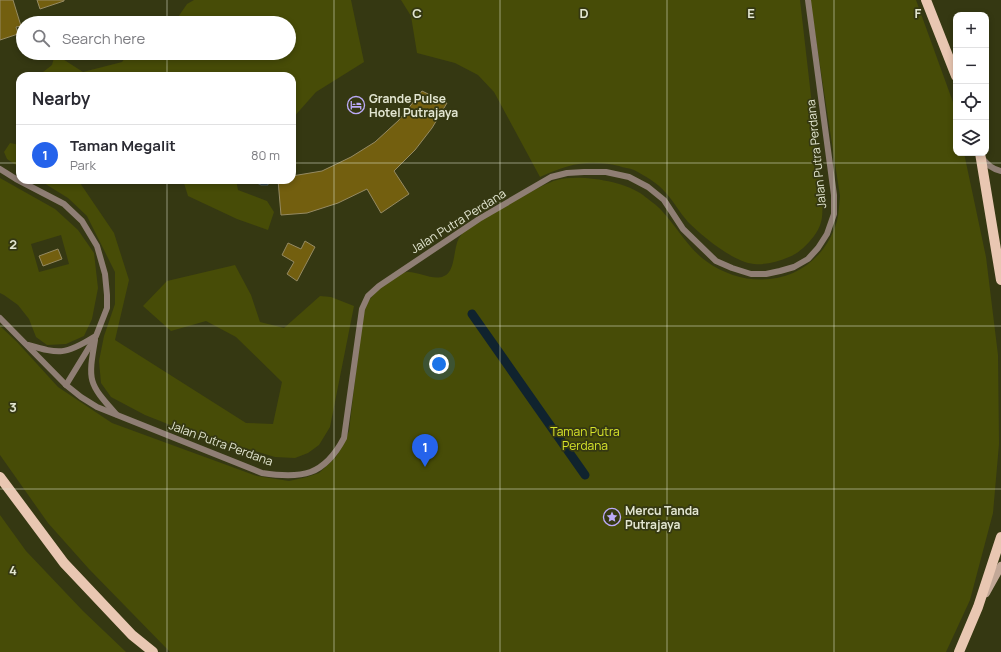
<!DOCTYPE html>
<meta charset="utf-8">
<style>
:root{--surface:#fff;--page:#f2f2f3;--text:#2b2b33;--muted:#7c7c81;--line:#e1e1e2;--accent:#2563eb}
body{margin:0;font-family:Manrope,sans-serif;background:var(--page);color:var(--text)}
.controls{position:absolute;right:12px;top:12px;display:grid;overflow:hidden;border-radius:8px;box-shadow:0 2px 6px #0003}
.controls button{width:36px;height:36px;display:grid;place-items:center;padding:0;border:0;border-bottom:1px solid var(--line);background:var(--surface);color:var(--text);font:20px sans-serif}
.you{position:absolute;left:439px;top:364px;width:14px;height:14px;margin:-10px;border:3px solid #fff;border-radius:50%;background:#1a73e8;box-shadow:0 0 0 6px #1a73e833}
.badge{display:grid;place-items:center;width:26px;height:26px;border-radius:50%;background:var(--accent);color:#fff;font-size:13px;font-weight:700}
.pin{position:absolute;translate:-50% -33px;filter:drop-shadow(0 1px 2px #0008)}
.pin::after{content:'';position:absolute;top:21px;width:14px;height:12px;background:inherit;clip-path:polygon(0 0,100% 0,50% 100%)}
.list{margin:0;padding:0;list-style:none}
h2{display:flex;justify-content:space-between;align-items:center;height:52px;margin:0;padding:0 16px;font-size:17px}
h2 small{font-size:13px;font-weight:400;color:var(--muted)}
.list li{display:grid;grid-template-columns:26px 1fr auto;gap:12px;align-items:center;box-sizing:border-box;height:60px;padding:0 16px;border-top:1px solid var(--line)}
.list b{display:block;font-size:15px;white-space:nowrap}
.list p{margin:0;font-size:13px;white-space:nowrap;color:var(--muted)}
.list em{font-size:13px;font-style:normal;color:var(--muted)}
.icon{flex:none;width:22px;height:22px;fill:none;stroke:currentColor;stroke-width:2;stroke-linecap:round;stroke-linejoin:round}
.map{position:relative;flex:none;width:1001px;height:652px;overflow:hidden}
.search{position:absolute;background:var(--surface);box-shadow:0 2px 6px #0003;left:16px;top:16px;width:280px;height:44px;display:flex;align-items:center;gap:10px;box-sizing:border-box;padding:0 14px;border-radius:22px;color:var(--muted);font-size:15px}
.panel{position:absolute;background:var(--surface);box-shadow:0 2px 6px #0003;left:16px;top:72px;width:280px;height:112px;border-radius:12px}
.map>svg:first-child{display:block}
</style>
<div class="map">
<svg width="1001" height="652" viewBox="0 0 1001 652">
<rect width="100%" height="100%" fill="#353812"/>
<g fill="#474c07" fill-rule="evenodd">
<polygon points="194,0 351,0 364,62 316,92 292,119 292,76 38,76 52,65 55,54 83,72 122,62 129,53 289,53 289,23 174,23 187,4"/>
<path d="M 401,0 L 800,0 L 823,201 C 822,208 823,216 821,222 C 818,235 801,253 789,257 C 777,262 767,265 754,264 C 733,262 702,236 688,222 C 680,213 674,202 666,193 C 658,183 645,176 634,170 C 629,168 624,168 619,166 C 588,159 569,164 540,177 L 494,92 L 478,75 L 455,63 L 417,53 L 411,16 Z"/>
<path d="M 810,0 L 916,0 L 954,105 L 956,116 L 956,153 L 964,153 L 986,257 L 998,355 L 999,444 L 993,513 L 970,600 L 946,652 L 170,652 L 89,569 L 48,523 L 0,455 L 0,326 L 17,342 L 58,387 L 112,423 L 257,476 L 289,481 L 307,477 L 319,473 L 335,458 L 342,447 L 349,431 L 362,321 C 364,316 364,310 366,306 C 372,293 393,274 407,272 C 420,271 439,285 449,272 C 455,264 454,247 459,238 C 466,226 483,219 495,212 C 510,203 526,194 542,186 C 547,184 552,181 557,180 C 579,174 624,181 643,195 C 649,200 657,205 662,211 C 677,227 688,248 706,261 C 754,296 819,281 837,221 C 839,213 839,204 840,196 Z"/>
<polygon points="10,143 20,145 20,168 7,159 4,152"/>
<path d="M 0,178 L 55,209 L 78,230 L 94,253 L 98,288 L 92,319 L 84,336 L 66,344 L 47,345 L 36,337 L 29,319 L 18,305 L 4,295 L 0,293 ZM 61,235 L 69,264 L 39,272 L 31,244 Z"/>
<polygon points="39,180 78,180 114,233 129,280 115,340 246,423 273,424 282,382 236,337 206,321 171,331 143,306 167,281 235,265 251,295 260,322 284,328 320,296 331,297 354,306 330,427 319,445 308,453 295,458 275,457 183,430 145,415 111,397 101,383 99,361 104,336 115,304 115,272 87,216 68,198"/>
<polygon points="183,180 236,180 238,190 267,201 274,212 268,230 237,219 188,196"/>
<polygon points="0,515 26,551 83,611 126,652 0,652"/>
</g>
<polygon fill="#10232e" stroke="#4f5e5f" points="251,180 268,180 268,185 261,185"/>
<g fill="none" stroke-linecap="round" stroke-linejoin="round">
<polyline stroke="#10232e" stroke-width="9" points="472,314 585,475"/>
</g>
<g fill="#735f0f" stroke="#958a62">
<polygon points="0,0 13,0 21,26 16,27 18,34 0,40"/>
<polygon points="37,0 64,0 64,1 40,9"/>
<polygon points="422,91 447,103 432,128 415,150 394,171 409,194 381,213 367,189 338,203 307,213 281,215 278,180 292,180 292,176 322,171 351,157 375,142 399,120"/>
<polygon points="305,241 315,247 297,281 287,274 294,262 282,255 288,243 301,249"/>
<polygon points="58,249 62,259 43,266 39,256"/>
</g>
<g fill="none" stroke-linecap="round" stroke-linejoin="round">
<g stroke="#8f7e74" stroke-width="6">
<path d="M 982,158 C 988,165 992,169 1001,171"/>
<polyline points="0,169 16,179 64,204 82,221 97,246 105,274 107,295 107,308 96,336 66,385"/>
<path d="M 0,318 L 66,385 L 81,397 L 97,407 L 262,473 C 302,479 324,476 344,438 L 362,309 L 368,296 L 379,286 L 479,219 L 551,177 L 567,173 L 584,172 L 606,172 L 629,177 L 648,187 L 664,200 L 683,229 L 716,261 L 732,268 L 751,274 L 766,274 L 780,271 L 794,267 L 808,259 L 818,248 L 827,234 L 834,214 L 834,195 L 808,0"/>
<path d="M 95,340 C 88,381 88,383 116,414"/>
<path d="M 28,345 C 60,354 65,355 94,337"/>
</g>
<polyline stroke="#c2a897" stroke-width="8" points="986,593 1001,566"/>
<g stroke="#e9c7b2" stroke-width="10">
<polyline points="926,0 956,76"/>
<polyline points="980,153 1001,280"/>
<polyline points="0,477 64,563 132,635 153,652"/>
<polyline points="959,652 978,607 1001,537"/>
</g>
</g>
<path fill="none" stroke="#e3e6d1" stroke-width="1" stroke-opacity="0.55" d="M 167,0 L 167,23M 334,0 L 334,652M 500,0 L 500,652M 667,0 L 667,652M 834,0 L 834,652M 167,53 L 167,76M 0,163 L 20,163M 292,163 L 1001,163M 167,180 L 167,652M 0,326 L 1001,326M 0,489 L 1001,489"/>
<defs>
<g id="hotel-ring" transform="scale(0.9)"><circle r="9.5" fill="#353812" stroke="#bbaaf6" stroke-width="1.5"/><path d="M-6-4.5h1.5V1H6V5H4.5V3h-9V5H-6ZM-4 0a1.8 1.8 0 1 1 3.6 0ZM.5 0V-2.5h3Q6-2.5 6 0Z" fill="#bbaaf6"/></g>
<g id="sight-ring" transform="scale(0.9)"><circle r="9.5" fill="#353812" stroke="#bbaaf6" stroke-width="1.5"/><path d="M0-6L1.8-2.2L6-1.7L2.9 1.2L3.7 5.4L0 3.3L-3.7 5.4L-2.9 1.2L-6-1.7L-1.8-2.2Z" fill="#bbaaf6"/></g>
</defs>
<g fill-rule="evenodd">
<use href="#hotel-ring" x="356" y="105"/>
<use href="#sight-ring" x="612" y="517"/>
</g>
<g text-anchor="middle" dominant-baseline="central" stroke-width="3.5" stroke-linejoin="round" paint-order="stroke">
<g font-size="12" font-weight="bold" fill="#e3e6d1" stroke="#353812" text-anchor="start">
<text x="369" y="98">Grande Pulse<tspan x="369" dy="14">Hotel Putrajaya</tspan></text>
<text x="625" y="510">Mercu Tanda<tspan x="625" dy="14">Putrajaya</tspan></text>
</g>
<g font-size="12" fill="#e3e6d1" stroke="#353812">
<text transform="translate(816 154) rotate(-96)">Jalan Putra Perdana</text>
<text transform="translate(458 221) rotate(-32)">Jalan Putra Perdana</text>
<text transform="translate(221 443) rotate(20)">Jalan Putra Perdana</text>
</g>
<g font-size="12" fill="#d8e52a" stroke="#353812">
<text x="585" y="431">Taman Putra<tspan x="585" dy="14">Perdana</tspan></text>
</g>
</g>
<g font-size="13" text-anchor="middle" font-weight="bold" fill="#e3e6d1" stroke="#353812" stroke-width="3.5" stroke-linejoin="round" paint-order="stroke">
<text x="417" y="18">C</text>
<text x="584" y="18">D</text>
<text x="751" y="18">E</text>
<text x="918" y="18">F</text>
<text x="13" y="249">2</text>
<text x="13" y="412">3</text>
<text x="13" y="575">4</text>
</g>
</svg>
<div class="controls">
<button>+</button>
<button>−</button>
<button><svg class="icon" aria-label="locate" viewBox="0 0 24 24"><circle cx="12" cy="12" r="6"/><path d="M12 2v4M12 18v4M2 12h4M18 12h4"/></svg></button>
<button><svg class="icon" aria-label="layers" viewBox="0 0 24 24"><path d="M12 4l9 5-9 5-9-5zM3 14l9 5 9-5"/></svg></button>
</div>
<div class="you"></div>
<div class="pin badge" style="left:425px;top:467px">1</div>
<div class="search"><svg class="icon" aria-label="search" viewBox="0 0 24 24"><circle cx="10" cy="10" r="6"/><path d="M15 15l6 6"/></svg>Search here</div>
<section class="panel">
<h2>Nearby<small></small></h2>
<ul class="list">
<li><span class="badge">1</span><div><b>Taman Megalit</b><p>Park</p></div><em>80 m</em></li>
</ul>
</section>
</div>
